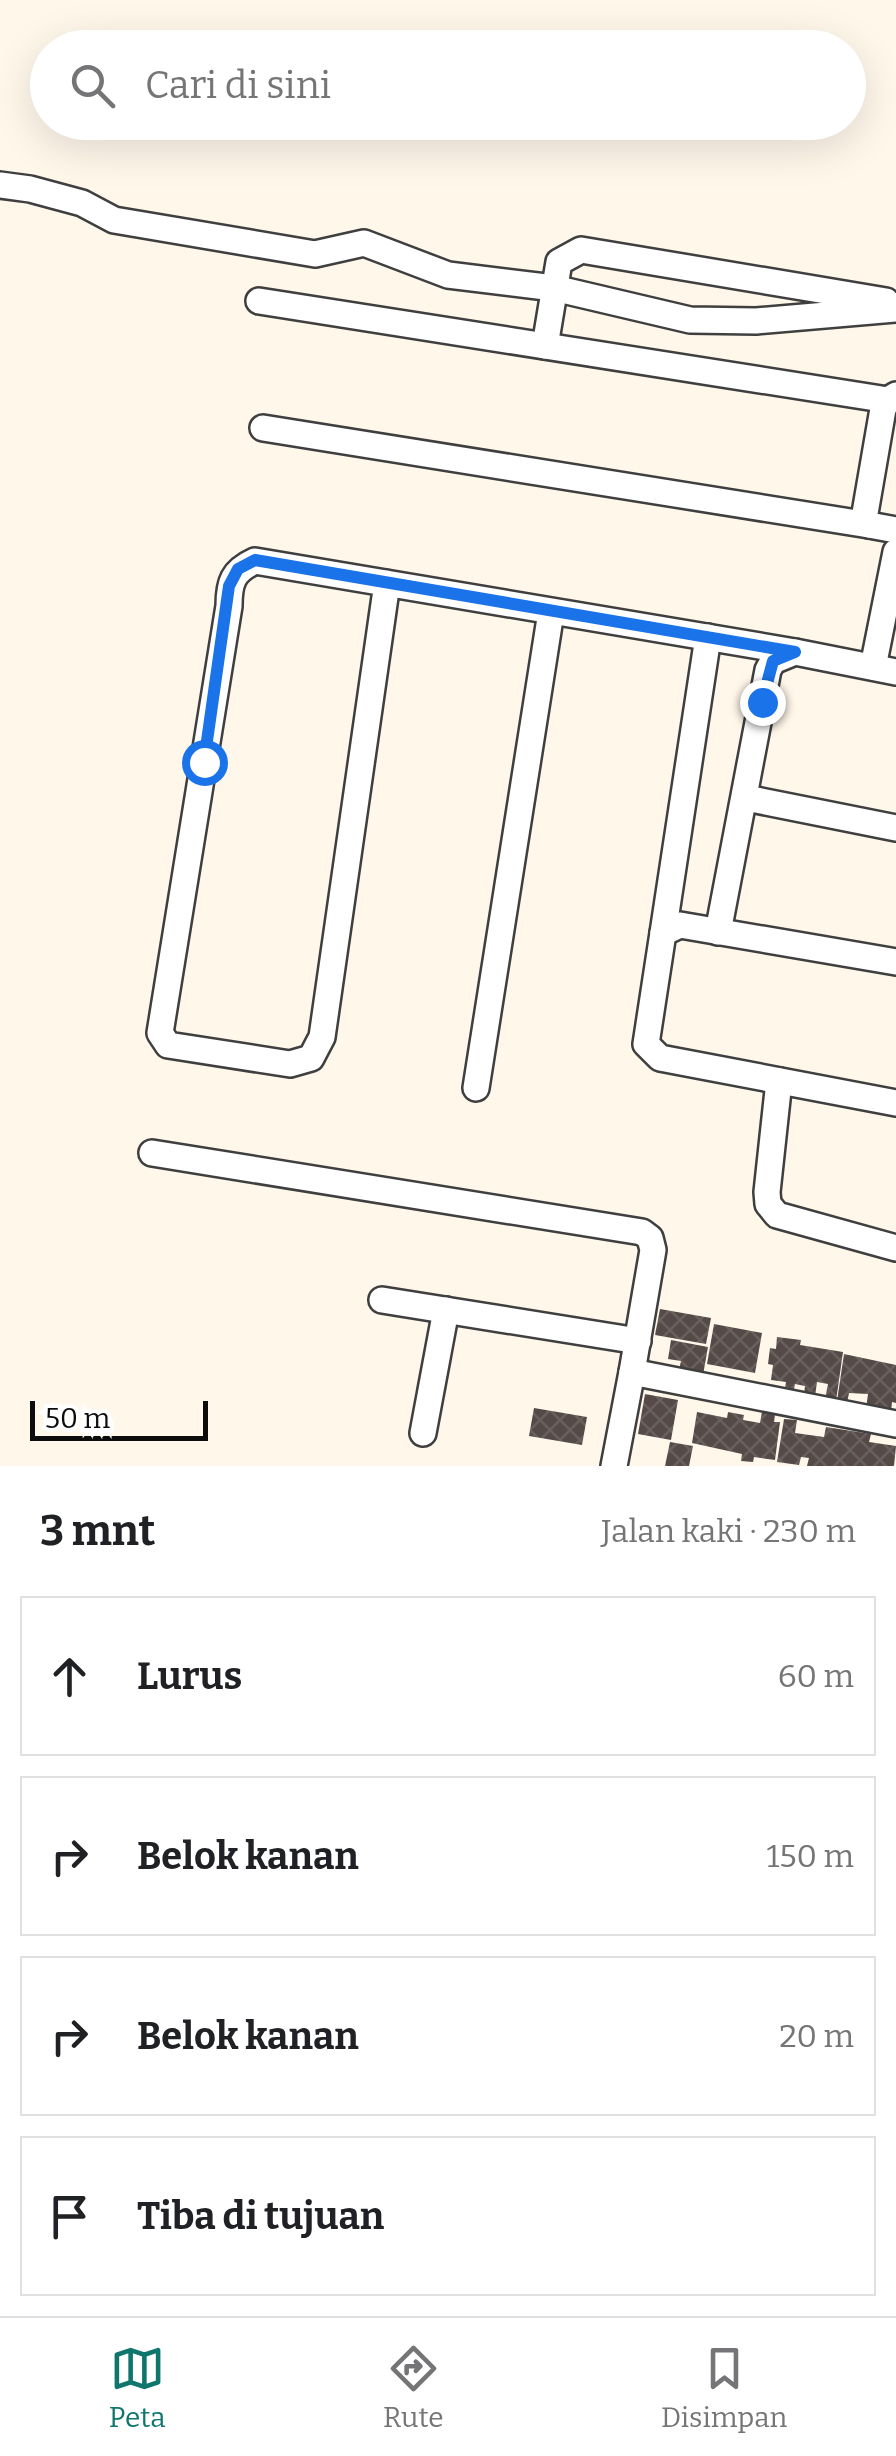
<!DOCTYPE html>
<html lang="id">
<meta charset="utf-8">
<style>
:root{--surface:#fff;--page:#f6f6f6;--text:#202124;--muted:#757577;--line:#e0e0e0;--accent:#0f766e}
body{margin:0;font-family:Bitter,serif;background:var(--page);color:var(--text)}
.scale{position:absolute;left:30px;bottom:25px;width:178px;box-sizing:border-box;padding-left:10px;border:5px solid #0c0c0c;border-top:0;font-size:28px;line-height:35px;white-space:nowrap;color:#0c0c0c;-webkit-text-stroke:8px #fff;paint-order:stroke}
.stop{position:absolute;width:30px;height:30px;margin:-22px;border:8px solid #1a73e8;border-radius:50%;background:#fff}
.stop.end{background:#1a73e8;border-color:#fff;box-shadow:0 2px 10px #0008}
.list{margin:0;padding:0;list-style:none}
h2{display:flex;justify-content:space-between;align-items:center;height:130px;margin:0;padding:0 40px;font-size:42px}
h2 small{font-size:32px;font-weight:400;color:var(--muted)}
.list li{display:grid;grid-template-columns:65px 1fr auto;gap:30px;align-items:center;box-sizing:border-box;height:160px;margin:0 20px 20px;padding:0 20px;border:2px solid var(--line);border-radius:0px}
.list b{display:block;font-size:38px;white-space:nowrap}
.list em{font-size:32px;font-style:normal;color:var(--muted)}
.icon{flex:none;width:55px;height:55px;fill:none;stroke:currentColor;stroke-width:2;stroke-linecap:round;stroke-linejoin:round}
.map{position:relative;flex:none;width:896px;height:1466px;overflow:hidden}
.search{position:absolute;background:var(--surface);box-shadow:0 10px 40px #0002;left:30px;right:30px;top:30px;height:110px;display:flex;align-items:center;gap:25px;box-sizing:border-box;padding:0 35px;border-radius:55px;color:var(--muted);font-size:38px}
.sheet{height:850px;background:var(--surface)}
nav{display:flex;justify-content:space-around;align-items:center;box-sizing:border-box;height:140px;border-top:2px solid var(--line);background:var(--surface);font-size:28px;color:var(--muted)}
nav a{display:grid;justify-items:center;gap:5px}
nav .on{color:var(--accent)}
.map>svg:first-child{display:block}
</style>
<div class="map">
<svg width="896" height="1466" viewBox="0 0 896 1466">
<defs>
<pattern id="building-cross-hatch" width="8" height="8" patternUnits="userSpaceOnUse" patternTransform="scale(2.5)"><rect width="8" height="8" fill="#554a47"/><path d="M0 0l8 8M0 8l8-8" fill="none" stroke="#68605d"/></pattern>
</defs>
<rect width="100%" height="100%" fill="#fff7ea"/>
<g fill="url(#building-cross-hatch)">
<polygon points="660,1309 711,1318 706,1344 655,1335"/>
<polygon points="714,1324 762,1333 755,1373 707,1364"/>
<polygon points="777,1337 801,1340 800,1345 843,1352 836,1401 825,1399 828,1384 817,1382 815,1396 804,1395 805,1386 795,1384 793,1394 784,1393 786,1382 771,1380 773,1365 768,1364 770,1348 776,1349"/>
<polygon points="671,1340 708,1347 703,1375 679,1370 681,1361 668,1359"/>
<polygon points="844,1354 896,1365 896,1403 892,1402 891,1413 866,1409 868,1394 849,1393 847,1403 837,1401"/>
<polygon points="645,1394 678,1400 671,1440 638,1434"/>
<polygon points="763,1406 776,1408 774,1422 780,1422 775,1460 754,1457 753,1462 741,1461 742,1454 692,1443 697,1412 727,1418 728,1412 744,1415 743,1420 760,1423"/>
<polygon points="534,1408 587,1417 582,1445 529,1436"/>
<polygon points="784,1419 797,1420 795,1433 824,1437 826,1427 871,1434 869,1442 896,1446 894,1466 807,1466 809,1458 801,1457 799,1465 777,1462"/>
<polygon points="670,1442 693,1446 689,1466 665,1466"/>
</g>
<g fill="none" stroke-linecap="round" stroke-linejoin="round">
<g stroke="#3f3f3f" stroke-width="30">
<g id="minor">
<polyline points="0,185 30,189 82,203 114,220 315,254 364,243 448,275 554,288 690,320 756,321 896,309"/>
<polyline points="259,301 888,400"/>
<polyline points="545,346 559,262 581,250 886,301"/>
<polyline points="896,395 888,400 883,409 864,519 869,525 896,530"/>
<polyline points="263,428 869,525"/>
<path d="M 387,583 L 322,1037 L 311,1058 L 290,1064 L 168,1045 L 160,1033 L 229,606 C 229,582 233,571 255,561 L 795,652"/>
<polyline points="873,667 896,552"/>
<polyline points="746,798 896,828"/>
<polyline points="718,932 768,670 773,661 795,652 896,672"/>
<polyline points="663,933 708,637"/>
<polyline points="896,962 680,925 663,933 646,1044 660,1058 896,1103"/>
<polyline points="779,1081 767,1192 768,1204 777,1215 896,1248"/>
<polyline points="476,1088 551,612"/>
<polyline points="152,1153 642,1232 650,1238 653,1250 632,1372"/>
<polyline points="382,1300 638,1341"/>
<polyline points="423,1433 446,1310"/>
<polyline points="614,1466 632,1372 896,1424"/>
</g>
</g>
<use href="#minor" stroke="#fff" stroke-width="25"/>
</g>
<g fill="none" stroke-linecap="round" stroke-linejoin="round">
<polyline stroke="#1a73e8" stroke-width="12" points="204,762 229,586 238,569 255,560 795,652 773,661 762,702"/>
</g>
</svg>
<div class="scale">50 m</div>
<div class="stop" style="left:204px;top:762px"></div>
<div class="stop end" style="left:762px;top:702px"></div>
<div class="search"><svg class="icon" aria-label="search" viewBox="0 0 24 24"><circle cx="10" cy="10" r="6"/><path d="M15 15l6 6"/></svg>Cari di sini</div>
</div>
<section class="sheet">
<h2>3 mnt<small>Jalan kaki · 230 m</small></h2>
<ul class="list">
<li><svg class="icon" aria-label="ahead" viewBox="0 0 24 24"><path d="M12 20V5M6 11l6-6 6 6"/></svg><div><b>Lurus</b></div><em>60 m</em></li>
<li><svg class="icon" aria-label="right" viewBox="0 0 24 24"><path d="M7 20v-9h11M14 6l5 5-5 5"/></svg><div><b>Belok kanan</b></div><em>150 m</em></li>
<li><svg class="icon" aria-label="right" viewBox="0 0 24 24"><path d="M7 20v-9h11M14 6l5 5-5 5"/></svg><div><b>Belok kanan</b></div><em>20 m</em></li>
<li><svg class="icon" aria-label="arrive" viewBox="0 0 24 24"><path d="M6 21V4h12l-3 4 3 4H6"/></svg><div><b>Tiba di tujuan</b></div></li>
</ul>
</section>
<nav>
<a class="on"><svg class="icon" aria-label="map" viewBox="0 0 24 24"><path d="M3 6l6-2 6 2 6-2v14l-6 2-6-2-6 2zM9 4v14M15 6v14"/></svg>Peta</a>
<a><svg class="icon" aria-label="directions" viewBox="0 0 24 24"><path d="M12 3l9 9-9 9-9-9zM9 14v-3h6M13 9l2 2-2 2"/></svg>Rute</a>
<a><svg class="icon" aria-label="saved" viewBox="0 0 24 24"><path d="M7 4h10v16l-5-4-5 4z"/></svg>Disimpan</a>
</nav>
